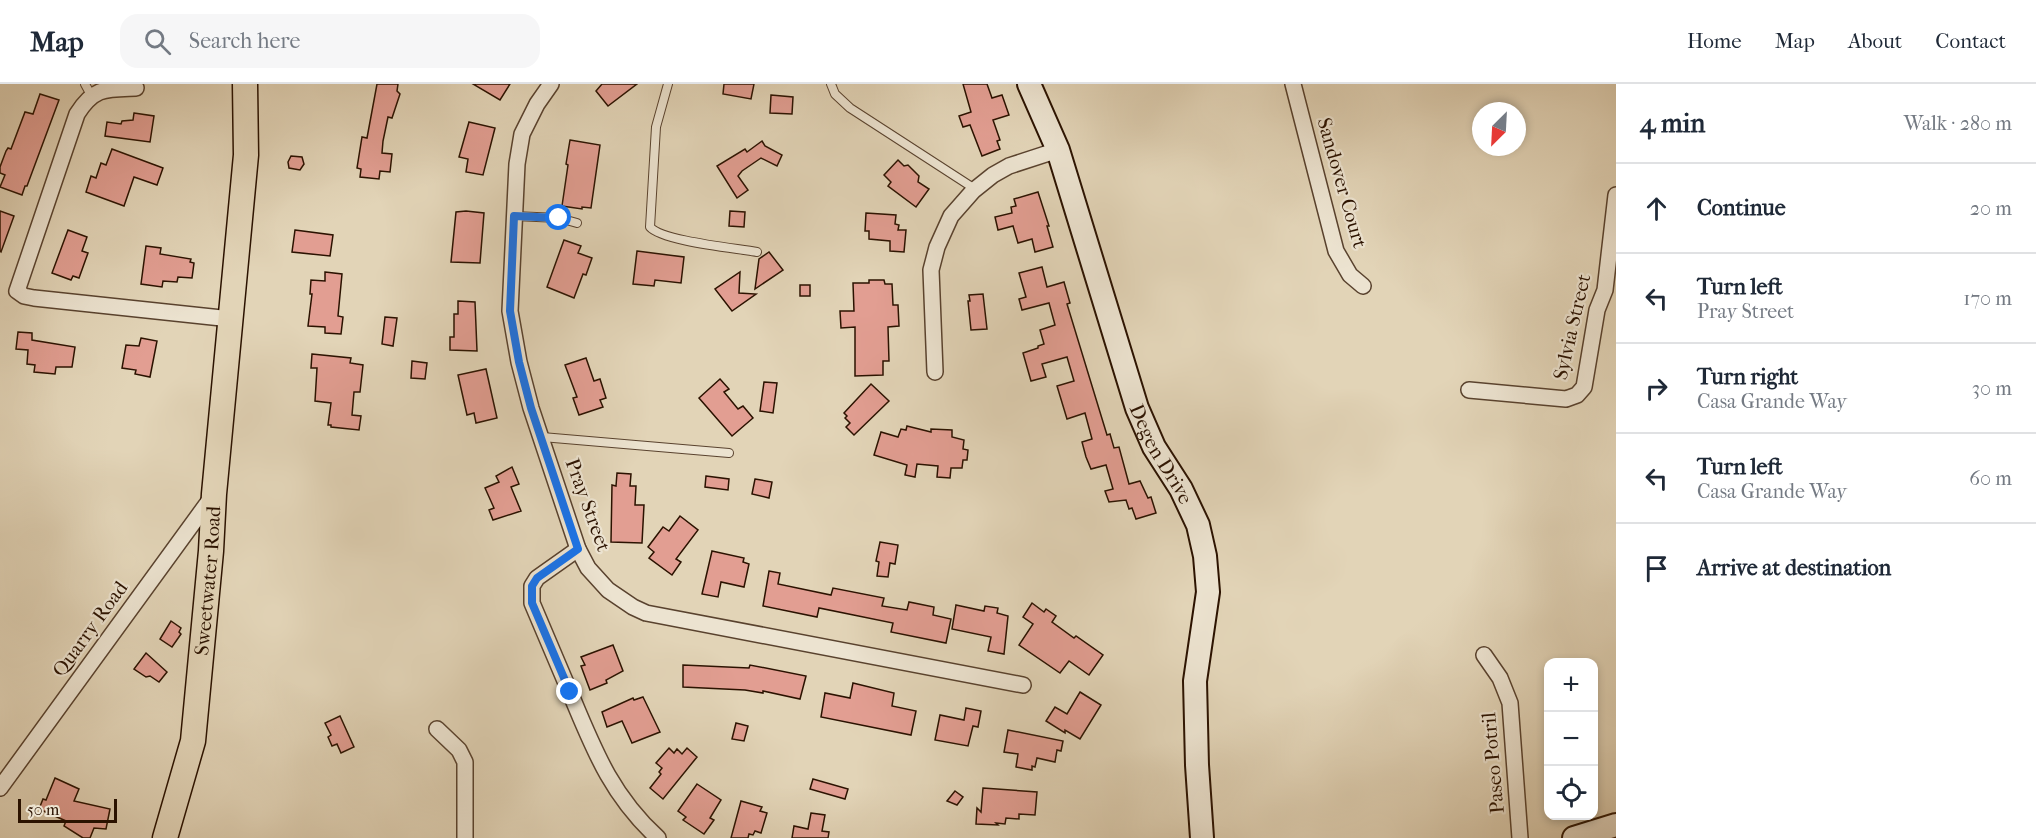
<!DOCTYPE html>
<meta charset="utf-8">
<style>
:root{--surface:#fff;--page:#f6f6f7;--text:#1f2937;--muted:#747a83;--line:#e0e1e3}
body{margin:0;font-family:"IM FELL French Canon",serif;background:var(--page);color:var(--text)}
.controls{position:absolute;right:18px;bottom:18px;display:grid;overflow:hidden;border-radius:12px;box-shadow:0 3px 9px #0003}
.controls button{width:54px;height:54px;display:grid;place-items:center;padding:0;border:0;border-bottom:2px solid var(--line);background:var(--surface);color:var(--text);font:30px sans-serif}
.compass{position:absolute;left:1472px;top:18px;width:54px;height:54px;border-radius:50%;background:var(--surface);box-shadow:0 3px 9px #0003;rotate:204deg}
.scale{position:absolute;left:18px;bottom:15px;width:99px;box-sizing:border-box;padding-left:6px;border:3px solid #2b1200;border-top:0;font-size:16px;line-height:21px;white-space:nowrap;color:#2b1200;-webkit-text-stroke:4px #ece3d0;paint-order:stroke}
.stop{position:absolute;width:18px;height:18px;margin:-14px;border:4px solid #1a73e8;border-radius:50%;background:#fff}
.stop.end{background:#1a73e8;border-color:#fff;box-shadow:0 2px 6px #0008}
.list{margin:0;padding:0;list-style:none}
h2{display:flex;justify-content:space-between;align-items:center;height:78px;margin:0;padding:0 24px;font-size:26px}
h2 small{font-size:20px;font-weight:400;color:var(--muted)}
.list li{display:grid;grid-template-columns:39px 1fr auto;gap:18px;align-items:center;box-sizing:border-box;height:90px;padding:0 24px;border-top:2px solid var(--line)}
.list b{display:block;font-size:22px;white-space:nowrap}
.list p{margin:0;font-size:20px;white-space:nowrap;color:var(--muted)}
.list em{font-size:20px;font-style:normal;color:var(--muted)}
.icon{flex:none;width:33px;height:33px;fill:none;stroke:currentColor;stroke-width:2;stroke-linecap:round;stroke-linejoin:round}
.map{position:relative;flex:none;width:1616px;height:754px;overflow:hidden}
header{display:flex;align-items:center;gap:36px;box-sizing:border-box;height:84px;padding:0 30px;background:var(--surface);border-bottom:2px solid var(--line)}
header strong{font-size:28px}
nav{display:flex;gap:33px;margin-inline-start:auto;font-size:21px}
.search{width:420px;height:54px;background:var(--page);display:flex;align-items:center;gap:15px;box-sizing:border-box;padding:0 21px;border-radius:18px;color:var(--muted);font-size:22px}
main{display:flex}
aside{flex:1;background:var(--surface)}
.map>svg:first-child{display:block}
</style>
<header>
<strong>Map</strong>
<div class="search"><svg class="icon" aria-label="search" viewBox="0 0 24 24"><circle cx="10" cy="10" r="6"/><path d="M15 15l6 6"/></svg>Search here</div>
<nav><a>Home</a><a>Map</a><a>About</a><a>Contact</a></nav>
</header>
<main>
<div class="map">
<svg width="1616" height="754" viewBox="0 0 1616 754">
<rect width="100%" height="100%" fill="#e2d4b7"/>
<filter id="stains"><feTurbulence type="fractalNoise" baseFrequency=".00333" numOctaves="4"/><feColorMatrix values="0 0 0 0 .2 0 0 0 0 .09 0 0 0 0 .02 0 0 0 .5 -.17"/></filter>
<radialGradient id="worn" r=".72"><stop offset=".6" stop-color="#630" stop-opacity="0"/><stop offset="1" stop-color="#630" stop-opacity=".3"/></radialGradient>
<g fill="#e29e92" stroke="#2b1200" stroke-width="1.5">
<polygon points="377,0 398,0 397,7 400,10 392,34 388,33 383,57 382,69 392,70 390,88 380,87 379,95 360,93 361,85 357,84 362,53 367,54"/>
<polygon points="473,0 510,0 500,16"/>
<polygon points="602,0 637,0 608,22 596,7"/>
<polygon points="724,0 754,0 751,15 723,10"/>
<polygon points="963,0 987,0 992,14 1002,11 1009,31 993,36 1000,56 997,57 1000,65 982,72 970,41 963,43 959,32 971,28"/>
<polygon points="40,10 59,16 27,102 25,102 22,111 0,103 5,91 0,89 0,83 6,67 8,64 11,65 25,28 33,30"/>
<polygon points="771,11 793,13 792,30 770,29"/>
<polygon points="134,29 154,32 150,58 105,52 107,38 121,40 122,37 133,36"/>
<polygon points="469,38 495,44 483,91 466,88 468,75 459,73"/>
<polygon points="570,56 600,61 591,124 582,123 582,125 562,122 568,81 566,80"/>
<polygon points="762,57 765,62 782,71 777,82 761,74 742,87 738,92 748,106 737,114 717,82 745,65 747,68"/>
<polygon points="112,65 163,84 157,101 134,93 124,122 86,108 91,92 96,94 101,79 106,81"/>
<polygon points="291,72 302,73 304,80 300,86 289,84 288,78"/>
<polygon points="898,76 904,82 908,81 919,92 918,98 929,105 916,123 888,102 891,98 884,91"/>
<polygon points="1038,108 1049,142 1047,142 1053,163 1035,168 1032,155 1018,159 1013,142 998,146 995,133 1012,129 1011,123 1016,122 1014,115"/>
<polygon points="0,127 14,132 1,168 0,167"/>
<polygon points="466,127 484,129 480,179 451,178 456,128"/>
<polygon points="730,127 745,128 744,143 729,142"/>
<polygon points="866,129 896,131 895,140 899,141 898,146 906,146 904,168 890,167 890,157 869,155 869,147 865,147"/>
<polygon points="68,146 87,153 82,167 88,169 79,194 73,192 71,196 52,189"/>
<polygon points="295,146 333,151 330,172 292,168"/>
<polygon points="564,156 581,162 578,169 592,174 586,191 583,190 574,214 547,203"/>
<polygon points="146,162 161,164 160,170 191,175 190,178 194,179 192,194 178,193 177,198 163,197 162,203 141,200"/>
<polygon points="637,167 684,173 681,199 655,196 654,202 633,200"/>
<polygon points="769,168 783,186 755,205 759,175"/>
<polygon points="1042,183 1047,203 1064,198 1070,219 1067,220 1107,351 1110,350 1114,364 1119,363 1129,400 1140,397 1148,414 1151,413 1156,429 1136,435 1132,424 1129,425 1126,416 1109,418 1105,407 1113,405 1106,381 1091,385 1086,373 1082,358 1092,355 1085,329 1067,335 1057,302 1074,297 1067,273 1042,280 1046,293 1031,297 1023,269 1038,264 1038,262 1044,260 1040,246 1055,241 1049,219 1022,226 1019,215 1026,213 1019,189"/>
<polygon points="325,188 342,190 338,232 343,233 341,250 325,249 325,243 308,242 312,210 310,210 311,196 325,197"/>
<polygon points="740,188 739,209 756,210 732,227 715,205"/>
<polygon points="869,196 884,196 885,200 892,200 893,221 898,221 899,242 888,243 889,277 883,277 883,291 855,292 855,243 841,244 840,227 854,227 853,199 869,199"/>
<rect x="800" y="201" width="10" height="11"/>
<polygon points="983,210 987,245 971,246 968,217 970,217 969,211"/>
<polygon points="458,217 475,218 477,267 450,266 450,253 454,253 454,230 458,230"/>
<polygon points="385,233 397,234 393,262 382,260"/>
<polygon points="18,248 32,249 32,256 75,263 72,283 56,283 55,290 34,288 35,281 27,280 28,266 16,265"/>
<polygon points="141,254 157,257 150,293 135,290 136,286 122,284 126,261 139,262"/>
<polygon points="312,270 351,274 350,279 363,281 360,308 354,308 352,331 361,332 359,346 331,343 331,341 328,341 331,319 315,317 317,284 311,284"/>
<polygon points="586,274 594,297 600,295 606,314 600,316 603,323 579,331 573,314 577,313 565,281"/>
<polygon points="412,277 427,279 425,295 411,294"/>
<polygon points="486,285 497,334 476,339 474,329 467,331 458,291"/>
<polygon points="720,295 729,305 724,308 738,325 743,322 753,334 732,352 699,314"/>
<polygon points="764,298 777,299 773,329 760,327"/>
<polygon points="871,300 889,317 854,351 846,343 850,339 845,334 847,332 844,329"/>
<polygon points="907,342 931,348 931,345 952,346 952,353 964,356 963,365 968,366 967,376 963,376 962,384 951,384 950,394 937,393 938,382 917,380 915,393 905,391 907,381 874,371 881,348 898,353 901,345 906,346"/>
<polygon points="512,383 519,400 511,403 521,427 493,436 489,426 494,424 485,404 499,398 496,392"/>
<polygon points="617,389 631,390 630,402 636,402 635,421 644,421 642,459 611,458 612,401 616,402"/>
<polygon points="706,392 729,395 728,406 705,403"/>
<polygon points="755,395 772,398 769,414 752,410"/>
<polygon points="680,432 698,446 676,475 681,478 672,491 649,474 654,468 648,463 663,443 669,447"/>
<polygon points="880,458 898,461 895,480 890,479 888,493 877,492 879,478 876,477"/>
<polygon points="712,467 744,474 743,478 749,480 744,503 721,498 718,513 702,510"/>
<polygon points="769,487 780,489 778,500 831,511 833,504 884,514 882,522 907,526 909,518 934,523 933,531 951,535 946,559 891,548 893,539 819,524 817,533 763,522"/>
<polygon points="1032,519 1044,528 1046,525 1056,532 1052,538 1074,554 1076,552 1103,571 1089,591 1069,577 1060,589 1019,561 1033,540 1023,533"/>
<polygon points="956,521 984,527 985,522 998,524 997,529 1008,532 1004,570 988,567 991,553 952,545"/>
<polygon points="171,537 181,544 179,548 181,550 172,563 160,555"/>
<polygon points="613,561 623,587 606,596 607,599 590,606 581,582 585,581 581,573"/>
<polygon points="146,569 167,588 159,598 150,592 146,593 134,585"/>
<polygon points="683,581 749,584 750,581 806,592 800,615 763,607 763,609 745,606 683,603"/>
<polygon points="853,599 894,609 892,622 916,627 911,651 821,633 825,609 850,614"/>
<polygon points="1080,608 1101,621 1080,655 1065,646 1065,649 1046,637 1055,623 1067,630"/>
<polygon points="643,613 660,648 632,659 622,637 607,643 602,628 633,614 634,616"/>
<polygon points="966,624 981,627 978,643 973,642 968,662 935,656 940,631 964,636"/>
<polygon points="340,632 354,663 341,669 337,660 332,662 328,653 331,651 325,639"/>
<polygon points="736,639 748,642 744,657 732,655"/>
<polygon points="1008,646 1063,657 1061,667 1057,666 1055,678 1037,674 1035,683 1032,682 1032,686 1016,683 1018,670 1004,668"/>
<polygon points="669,664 674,669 677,665 682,670 687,664 697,673 663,715 650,704 661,690 659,688 662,684 656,679"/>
<polygon points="55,694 79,705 74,717 110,725 106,745 94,744 90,754 83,754 64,742 66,737 39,725 43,715 46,716"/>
<polygon points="813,695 848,705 845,715 810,705"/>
<polygon points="697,700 721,716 710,734 714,736 704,750 683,736 686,733 678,727"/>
<polygon points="983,704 1037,708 1035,731 1019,730 1019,735 1006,734 1005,740 996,739 998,741 976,740 977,724 981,728"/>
<polygon points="955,707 963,713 957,721 947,717"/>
<polygon points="741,717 762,723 760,727 767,729 761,749 755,747 753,751 749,750 748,754 731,754"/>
<polygon points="811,729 825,731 822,747 829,748 828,754 792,754 794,742 808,745"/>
</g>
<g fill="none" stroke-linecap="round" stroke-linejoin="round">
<g stroke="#59422e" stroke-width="10">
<g id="lane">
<polyline points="85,0 91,11"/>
<path d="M 668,0 L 656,43 L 650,143 C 662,157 735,164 757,168"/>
<polyline points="831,0 835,10 850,24 975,105"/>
<polyline points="514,132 559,134 577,139"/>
<polyline points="542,353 729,369"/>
</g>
</g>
<g stroke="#59422e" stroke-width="18">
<g id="street">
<polyline points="551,0 537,20 522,50 517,80 510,227 519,278 531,324 578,465 588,484 608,506 633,523 646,529 1023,601"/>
<polyline points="1293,0 1336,167 1350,191 1363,202"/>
<path d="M 136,4 C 106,5 94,3 77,30 L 17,207 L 24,212 L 34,214 L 231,235"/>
<polyline points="935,288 931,186 937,163 951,132 973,107 993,91 1009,82 1058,66"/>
<polyline points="1469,306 1566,315 1577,311 1584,303 1597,226 1605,206 1616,111"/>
<path d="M 578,465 L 537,494 L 532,502 L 532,519 C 546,552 560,585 574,618 C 596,671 614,714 658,754"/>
<polyline points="1484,571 1500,594 1510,619 1520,754"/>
<polyline points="437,645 459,666 465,678 465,754"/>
<polyline points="0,704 212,413"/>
</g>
</g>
<g stroke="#2b1200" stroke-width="26">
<g id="secondary">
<path id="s1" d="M 1029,0 L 1058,66 L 1137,324 L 1154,363 L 1181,405 L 1198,441 L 1205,472 L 1208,508 L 1195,597 L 1197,681 L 1202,754"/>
<polyline points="1574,754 1616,741"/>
</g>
</g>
<g stroke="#2b1200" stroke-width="27">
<g id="primary">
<path id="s2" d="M 165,754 L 193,657 L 211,467 L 214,410 L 246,71 L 245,0"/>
</g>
</g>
<use href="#lane" stroke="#ece3d0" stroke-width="8"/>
<use href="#street" stroke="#ece3d0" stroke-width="15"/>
<use href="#secondary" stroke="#ece3d0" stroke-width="22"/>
<use href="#primary" stroke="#e2d4b7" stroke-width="24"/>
</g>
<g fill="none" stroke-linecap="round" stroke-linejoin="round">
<polyline stroke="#1a73e8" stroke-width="8" points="559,134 514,132 510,227 519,278 531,324 578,465 537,494 532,502 532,519 570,608"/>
</g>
<g text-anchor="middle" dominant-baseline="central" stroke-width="4.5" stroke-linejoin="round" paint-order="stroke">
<g font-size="20" fill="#2b1200" stroke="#ece3d0">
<text transform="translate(1342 99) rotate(74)">Sandover Court</text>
<text transform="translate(1572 243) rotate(-77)">Sylvia Street</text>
<text stroke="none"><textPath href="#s1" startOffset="394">Degen Drive</textPath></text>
<text transform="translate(588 421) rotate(70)">Pray Street</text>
<text stroke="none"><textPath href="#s2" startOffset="262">Sweetwater Road</textPath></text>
<text transform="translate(90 545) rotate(-54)">Quarry Road</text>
<text transform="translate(1493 679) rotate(-95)">Paseo Potril</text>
</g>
</g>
<rect width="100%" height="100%" filter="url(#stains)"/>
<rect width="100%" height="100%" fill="url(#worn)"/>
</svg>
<div class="controls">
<button>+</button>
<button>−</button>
<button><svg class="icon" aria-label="locate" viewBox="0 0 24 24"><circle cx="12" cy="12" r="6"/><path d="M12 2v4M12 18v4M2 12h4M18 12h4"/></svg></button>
</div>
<svg class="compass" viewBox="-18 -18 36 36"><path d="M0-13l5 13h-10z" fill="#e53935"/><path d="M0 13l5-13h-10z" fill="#747a83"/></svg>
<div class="scale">50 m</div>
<div class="stop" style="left:559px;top:134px"></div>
<div class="stop end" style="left:570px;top:608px"></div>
</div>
<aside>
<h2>4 min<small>Walk · 280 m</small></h2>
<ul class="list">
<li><svg class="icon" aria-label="ahead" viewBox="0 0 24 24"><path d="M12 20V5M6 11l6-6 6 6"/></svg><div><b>Continue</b></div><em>20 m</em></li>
<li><svg class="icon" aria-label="left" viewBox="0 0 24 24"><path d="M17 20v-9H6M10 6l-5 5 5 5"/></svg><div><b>Turn left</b><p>Pray Street</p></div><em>170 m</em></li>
<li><svg class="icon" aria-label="right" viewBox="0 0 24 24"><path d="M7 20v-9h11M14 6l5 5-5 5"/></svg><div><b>Turn right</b><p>Casa Grande Way</p></div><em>30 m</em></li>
<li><svg class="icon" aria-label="left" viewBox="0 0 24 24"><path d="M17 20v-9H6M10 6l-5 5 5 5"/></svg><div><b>Turn left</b><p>Casa Grande Way</p></div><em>60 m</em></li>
<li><svg class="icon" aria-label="arrive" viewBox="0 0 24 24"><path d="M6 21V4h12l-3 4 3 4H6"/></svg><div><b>Arrive at destination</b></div></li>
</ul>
</aside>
</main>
